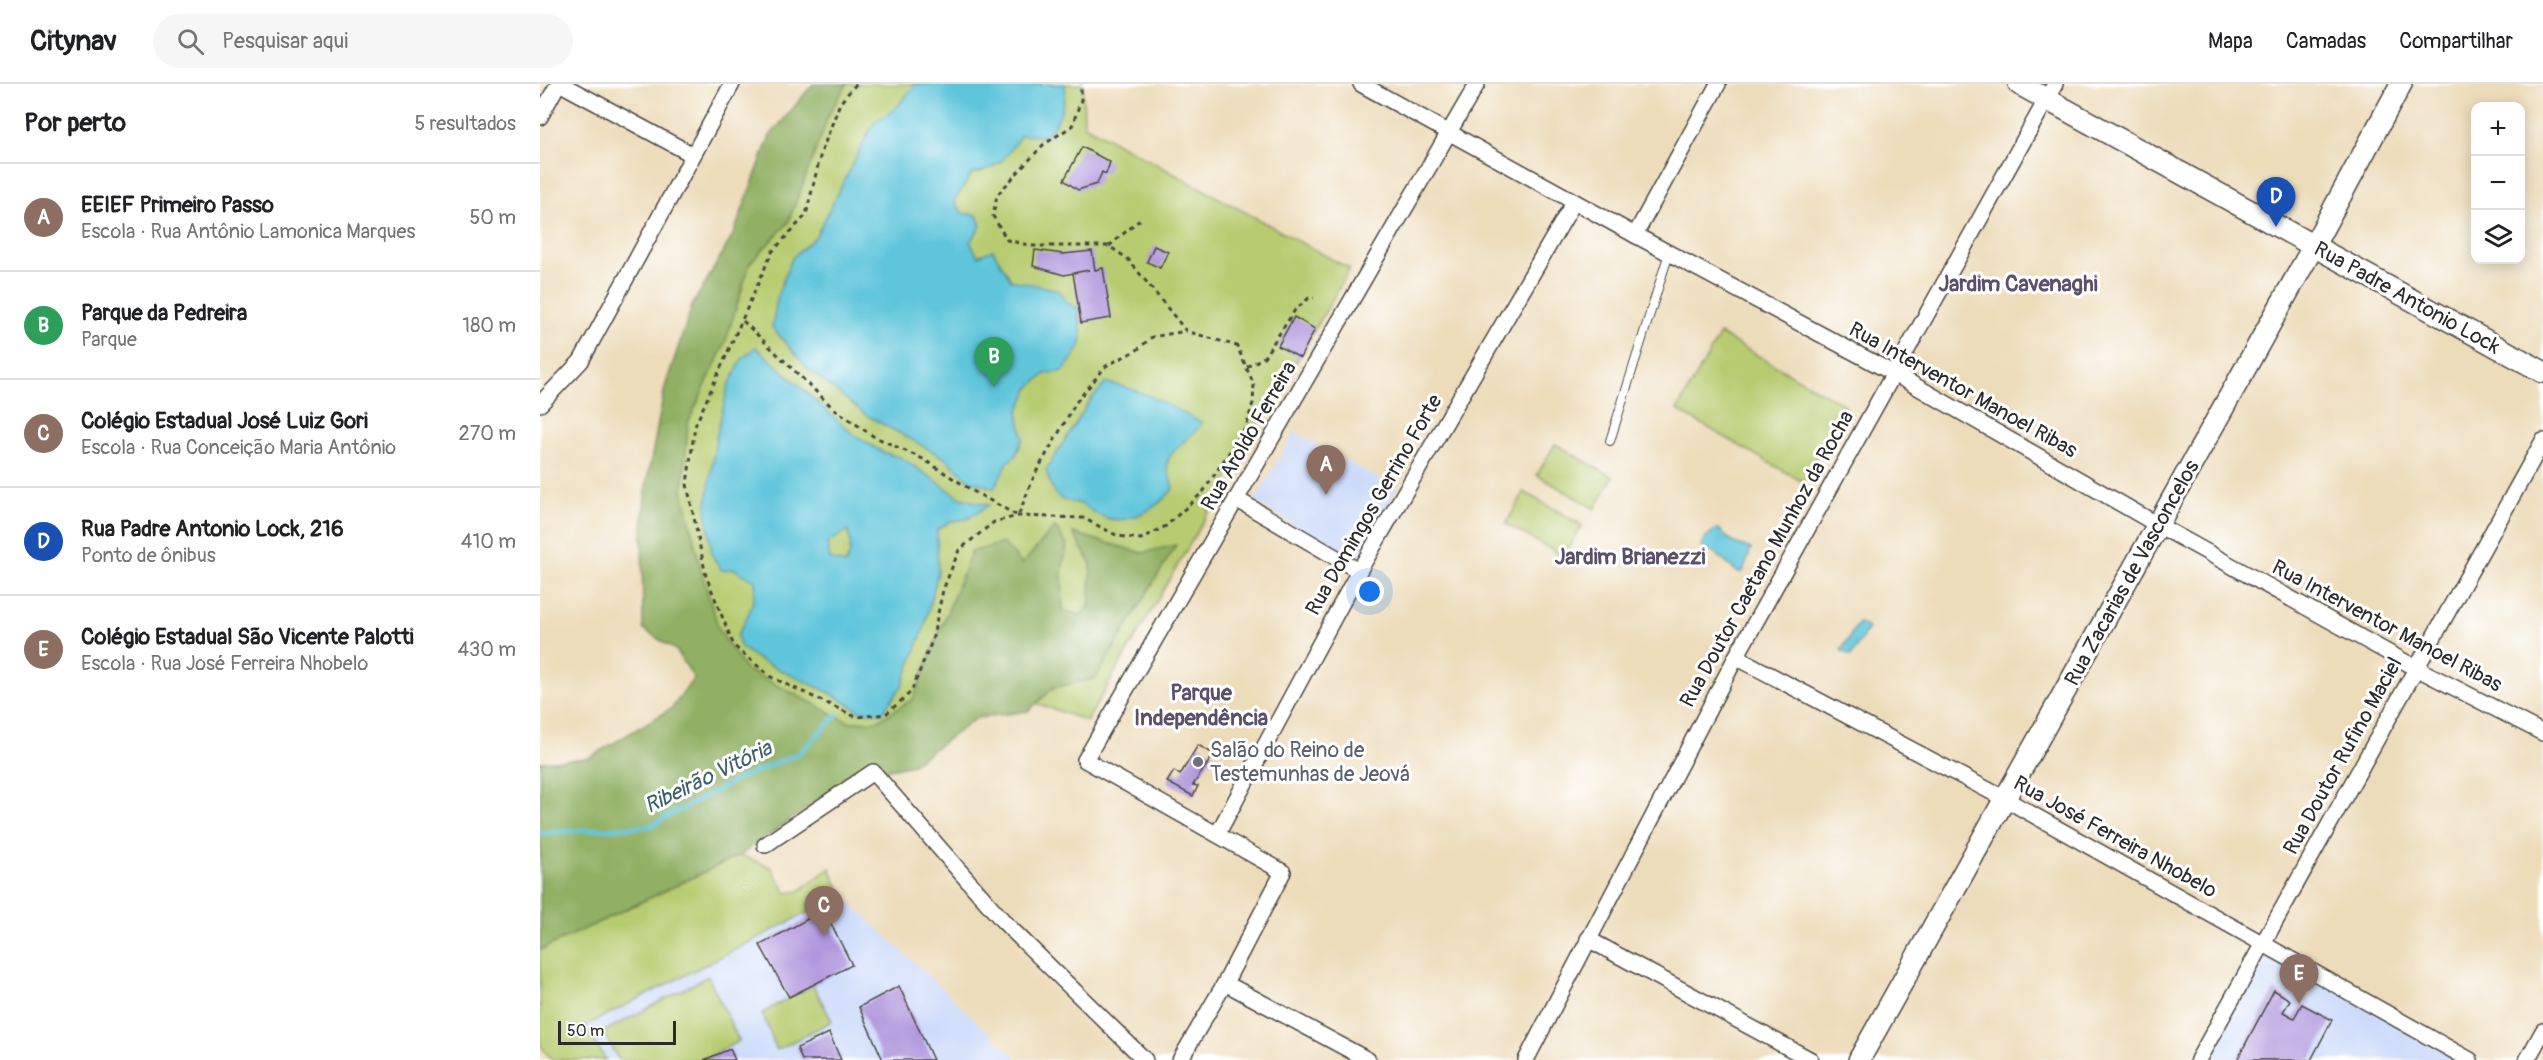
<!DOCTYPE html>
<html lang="pt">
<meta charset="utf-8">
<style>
:root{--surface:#fff;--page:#f6f6f6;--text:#202124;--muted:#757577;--line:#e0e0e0;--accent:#7c3aed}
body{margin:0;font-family:Pangolin,sans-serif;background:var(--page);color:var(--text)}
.controls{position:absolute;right:18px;top:18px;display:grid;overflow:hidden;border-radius:12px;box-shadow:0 3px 15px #0003}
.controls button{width:54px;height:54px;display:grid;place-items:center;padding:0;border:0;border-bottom:2px solid var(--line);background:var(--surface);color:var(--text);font:30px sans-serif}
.scale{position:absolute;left:18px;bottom:15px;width:118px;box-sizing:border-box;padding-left:6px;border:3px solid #2b2b2b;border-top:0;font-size:16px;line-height:21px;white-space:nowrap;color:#2b2b2b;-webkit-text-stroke:4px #fff;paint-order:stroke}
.you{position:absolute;left:830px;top:508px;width:21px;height:21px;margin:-15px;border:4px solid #fff;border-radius:50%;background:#1a73e8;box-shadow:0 0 0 9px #1a73e833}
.badge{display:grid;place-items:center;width:39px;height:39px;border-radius:50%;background:var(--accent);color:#fff;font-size:20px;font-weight:700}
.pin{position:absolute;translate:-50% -50px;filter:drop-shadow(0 2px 3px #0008)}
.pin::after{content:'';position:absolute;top:32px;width:21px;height:18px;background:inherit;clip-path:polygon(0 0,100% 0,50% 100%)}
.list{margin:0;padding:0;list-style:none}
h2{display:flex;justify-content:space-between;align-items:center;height:78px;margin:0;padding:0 24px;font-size:26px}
h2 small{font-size:20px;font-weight:400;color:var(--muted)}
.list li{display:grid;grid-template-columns:39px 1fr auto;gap:18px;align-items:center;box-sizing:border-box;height:108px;padding:0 24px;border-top:2px solid var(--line)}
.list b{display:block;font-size:22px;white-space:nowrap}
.list p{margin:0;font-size:20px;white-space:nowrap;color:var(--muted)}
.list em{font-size:20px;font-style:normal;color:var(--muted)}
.icon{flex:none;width:33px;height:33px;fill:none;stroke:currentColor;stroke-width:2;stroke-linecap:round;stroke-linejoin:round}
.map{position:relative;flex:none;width:2003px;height:976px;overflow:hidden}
header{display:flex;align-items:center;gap:36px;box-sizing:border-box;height:84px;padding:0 30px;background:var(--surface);border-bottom:2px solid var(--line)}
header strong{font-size:28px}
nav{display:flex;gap:33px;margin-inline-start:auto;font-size:21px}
.search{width:420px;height:54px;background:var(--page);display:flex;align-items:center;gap:15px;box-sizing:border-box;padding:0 21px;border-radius:33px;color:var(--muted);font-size:22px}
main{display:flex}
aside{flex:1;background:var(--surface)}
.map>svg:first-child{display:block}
</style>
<header>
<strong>Citynav</strong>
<div class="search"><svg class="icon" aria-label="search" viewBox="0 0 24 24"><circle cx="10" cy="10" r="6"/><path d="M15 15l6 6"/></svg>Pesquisar aqui</div>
<nav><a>Mapa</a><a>Camadas</a><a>Compartilhar</a></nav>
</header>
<main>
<aside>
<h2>Por perto<small>5 resultados</small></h2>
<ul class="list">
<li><span class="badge" style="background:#8d6e63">A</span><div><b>EEIEF Primeiro Passo</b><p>Escola · Rua Antônio Lamonica Marques</p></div><em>50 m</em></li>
<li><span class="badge" style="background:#2e9e5b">B</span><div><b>Parque da Pedreira</b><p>Parque</p></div><em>180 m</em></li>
<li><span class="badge" style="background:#8d6e63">C</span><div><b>Colégio Estadual José Luiz Gori</b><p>Escola · Rua Conceição Maria Antônio</p></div><em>270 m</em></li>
<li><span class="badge" style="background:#1a4fb4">D</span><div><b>Rua Padre Antonio Lock, 216</b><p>Ponto de ônibus</p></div><em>410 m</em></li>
<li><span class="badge" style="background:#8d6e63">E</span><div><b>Colégio Estadual São Vicente Palotti</b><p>Escola · Rua José Ferreira Nhobelo</p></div><em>430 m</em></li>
</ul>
</aside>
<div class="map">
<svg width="2003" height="976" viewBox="0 0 2003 976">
<rect width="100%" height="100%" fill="#fff"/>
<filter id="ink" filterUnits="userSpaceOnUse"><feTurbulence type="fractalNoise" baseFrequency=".0167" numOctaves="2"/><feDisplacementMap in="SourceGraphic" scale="12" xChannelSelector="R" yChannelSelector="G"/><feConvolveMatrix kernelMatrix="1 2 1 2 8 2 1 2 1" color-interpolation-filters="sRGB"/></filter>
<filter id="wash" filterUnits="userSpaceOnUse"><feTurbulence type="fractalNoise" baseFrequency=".008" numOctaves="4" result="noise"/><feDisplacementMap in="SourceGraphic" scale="24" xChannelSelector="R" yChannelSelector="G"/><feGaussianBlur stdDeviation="1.35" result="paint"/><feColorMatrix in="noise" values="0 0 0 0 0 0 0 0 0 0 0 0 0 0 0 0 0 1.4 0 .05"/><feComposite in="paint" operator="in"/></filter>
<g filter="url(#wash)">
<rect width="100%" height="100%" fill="#eddcba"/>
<g fill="#cddbfa">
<polygon points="754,348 857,405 818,478 714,418"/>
<polygon points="302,811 478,976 66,976 44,942"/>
<polygon points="1725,865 1922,976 1663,976"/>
</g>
<g fill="#b7cc71" stroke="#717c4e" stroke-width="1.5">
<polygon points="296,0 543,0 544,41 810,185 547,637 493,618 307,653 168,561 132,395 185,199"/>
<polygon points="1180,250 1306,322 1263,398 1137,326"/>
<polygon points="1015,360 1073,393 1055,425 997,391"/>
<polygon points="984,408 1042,441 1024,473 966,440"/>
<polygon points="200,771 231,783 246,809 259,807 290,784 302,811 45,942 66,976 12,976 0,961 0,866"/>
<polygon points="168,892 199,957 164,976 79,976 63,948"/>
<polygon points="273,901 292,937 237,966 222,929"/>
</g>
<polygon fill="#91b063" stroke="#5e6e47" stroke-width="1.5" points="273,0 307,0 290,28 248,139 210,179 185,259 148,339 143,406 160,483 179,546 205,585 309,638 337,637 373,615 431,468 463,459 482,480 515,443 527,461 522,488 523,526 540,531 550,521 551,480 533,449 602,469 636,461 556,594 513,604 488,627 437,634 373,680 312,693 200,771 0,866 0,678 49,674 132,624 154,594 136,566 103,545 102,446 106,402 125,303 152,222 193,151 230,52"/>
<g fill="#5ec5db" stroke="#447883" stroke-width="1.5" fill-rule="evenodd">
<path d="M 376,0 L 525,0 C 528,15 517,43 505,52 L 481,51 C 465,74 461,84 432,90 L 414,117 L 422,129 L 437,131 L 441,142 L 430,158 L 438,172 L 453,166 L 471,196 L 519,206 L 526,218 L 537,224 C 544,261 546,257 523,287 L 505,290 L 490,303 L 478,328 L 483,354 L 476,371 L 468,378 L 454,404 L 429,396 L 405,374 L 326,331 L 268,285 L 232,243 L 238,210 L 252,174 L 276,152 L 334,38 L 355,25 Z"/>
<path d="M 216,263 L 313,350 L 342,368 L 362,374 L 421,414 L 449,421 L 427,435 L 411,437 L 397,446 L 398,488 L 384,544 L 362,602 L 342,629 L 319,627 L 292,610 L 219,576 L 201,563 L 197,552 C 207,533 216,519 215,497 L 194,485 L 181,486 L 172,471 L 166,425 L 176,354 L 188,303 L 202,275 ZM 308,446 C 311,458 312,469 305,480 L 290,475 L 287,460 Z"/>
<path d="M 566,299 C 601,304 631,323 662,339 C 654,353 627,366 627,382 C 628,389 632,398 633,405 C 618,424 587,443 563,433 C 556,431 550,425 543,421 C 536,418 527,418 521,415 C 511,408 509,396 506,386 L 551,315 Z"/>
<polygon points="1176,445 1179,445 1192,458 1211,465 1203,488 1197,488 1171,466 1165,467 1161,462 1167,452"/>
<polygon points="1319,538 1328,544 1311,572 1301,566"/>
</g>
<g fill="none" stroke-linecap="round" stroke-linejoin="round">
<polyline stroke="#5ec5db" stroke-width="4.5" points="0,749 110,742 200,694 259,669 297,631"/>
</g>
<g id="blocks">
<g fill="#b096dd">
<polygon points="542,63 570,78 566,90 562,88 557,100 538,106 524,96"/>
<polygon points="614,162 628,168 620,184 607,178"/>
<polygon points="495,166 523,170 552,167 555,186 563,184 571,234 541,239 533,189 549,186 524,191 493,182"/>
<polygon points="754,233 775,245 760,274 738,262"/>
<polygon points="658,661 674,670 653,701 658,702 653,712 627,698 634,687 640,691"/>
<polygon points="284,826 312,881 249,913 220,861"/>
<polygon points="359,902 393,976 343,976 319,923"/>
<polygon points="1734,906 1750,916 1743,928 1754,934 1762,920 1792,936 1771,976 1697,976"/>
<polygon points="289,949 301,976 262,976 257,964"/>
<polygon points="190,965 195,976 164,976"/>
</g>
</g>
</g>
<g filter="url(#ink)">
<use href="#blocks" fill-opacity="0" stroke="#484640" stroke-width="1.5"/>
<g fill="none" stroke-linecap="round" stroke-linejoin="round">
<g stroke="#484640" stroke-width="10">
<polyline id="lane" points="1070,357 1129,169"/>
</g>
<g stroke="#484640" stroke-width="18">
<g id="street">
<polyline points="21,0 153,71"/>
<polyline points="821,0 1095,151 1353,289 1618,441 1876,584 2003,649"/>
<polyline points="0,33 18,0"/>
<polyline points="1095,151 1178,0"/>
<polyline points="0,320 41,277 192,0"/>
<polyline points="696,415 819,487"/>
<polyline points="1196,573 1465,715 1930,976"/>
<polyline points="678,749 819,487 1034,118"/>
<polyline points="225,761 333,688 464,838 605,976"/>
<polyline points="1048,855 1271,976"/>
<polyline points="685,899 828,976"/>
<polyline points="640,976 685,899 743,788 545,676 937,0"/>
<polyline points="986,976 1196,573 1515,0"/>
<polyline points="1658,976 2003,357"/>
<polyline points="1987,976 2003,947"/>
</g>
</g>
<g stroke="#484640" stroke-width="24">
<g id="secondary">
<polyline points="1479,0 2003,288"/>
<polyline points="1319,976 1773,163 1861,0"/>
</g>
</g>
<g stroke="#484640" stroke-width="3" stroke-dasharray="4.5 4.5" stroke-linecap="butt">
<polyline points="316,0 300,19 281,69 266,131 232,168 155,342 147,400 166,492 194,562 231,593 316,633 346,630 371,608 392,557 403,506 419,466 454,438 478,432 543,434 578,452 601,455 626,442 663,408 706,343 713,319 714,301 697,262 646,247 588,175 569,162 493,162 467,156 453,132 457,111 503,61 532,42 541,16 541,0"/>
<polyline points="569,162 602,134"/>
<polyline points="203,237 293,324 333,352 383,375 433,407 478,432 495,390 537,317 566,282 597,266 612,253 646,247"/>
<polyline points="707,283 724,273 755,226 769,214 774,214"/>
</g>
<use href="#lane" stroke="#fff" stroke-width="8"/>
<use href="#street" stroke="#fff" stroke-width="15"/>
<use href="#secondary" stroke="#fff" stroke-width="21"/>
</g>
</g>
<circle fill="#6b7280" stroke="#fff" stroke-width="2" cx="658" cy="678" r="6"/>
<g text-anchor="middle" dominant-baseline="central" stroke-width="6" stroke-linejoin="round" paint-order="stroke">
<g font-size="21" fill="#2b2b2b" stroke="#fff">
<text transform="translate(1867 214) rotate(29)">Rua Padre Antonio Lock</text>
<text transform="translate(1423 306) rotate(29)">Rua Interventor Manoel Ribas</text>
<text transform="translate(709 352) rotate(-60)">Rua Aroldo Ferreira</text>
<text transform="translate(834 421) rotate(-60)">Rua Domingos Gerrino Forte</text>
<text transform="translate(1227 475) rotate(-61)">Rua Doutor Caetano Munhoz da Rocha</text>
<text transform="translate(1592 489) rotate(-61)">Rua Zacarias de Vasconcelos</text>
<text transform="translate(1847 542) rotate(28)">Rua Interventor Manoel Ribas</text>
<text transform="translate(1803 672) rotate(-61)">Rua Doutor Rufino Maciel</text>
<text transform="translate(1575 753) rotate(29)">Rua José Ferreira Nhobelo</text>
</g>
<g font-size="21" fill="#5b616d" stroke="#fff" text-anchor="start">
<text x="670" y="666">Salão do Reino de<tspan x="670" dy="24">Testemunhas de Jeová</tspan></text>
</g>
<g font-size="22" font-weight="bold" fill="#5a5069" stroke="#fff">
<text x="1478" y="200">Jardim Cavenaghi</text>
<text x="1090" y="473">Jardim Brianezzi</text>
<text x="661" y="609">Parque<tspan x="661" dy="25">Independência</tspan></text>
</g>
<g font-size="22" font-style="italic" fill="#3d6169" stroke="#fff">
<text transform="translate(168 693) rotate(-26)">Ribeirão Vitória</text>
</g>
</g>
</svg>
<div class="controls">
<button>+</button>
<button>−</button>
<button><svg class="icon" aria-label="layers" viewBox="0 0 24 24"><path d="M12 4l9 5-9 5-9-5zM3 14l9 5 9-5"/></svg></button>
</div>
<div class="scale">50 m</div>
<div class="you"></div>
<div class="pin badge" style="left:786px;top:411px;background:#8d6e63">A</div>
<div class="pin badge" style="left:454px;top:303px;background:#2e9e5b">B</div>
<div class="pin badge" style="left:284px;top:852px;background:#8d6e63">C</div>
<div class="pin badge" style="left:1736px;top:143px;background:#1a4fb4">D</div>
<div class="pin badge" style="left:1759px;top:920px;background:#8d6e63">E</div>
</div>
</main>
